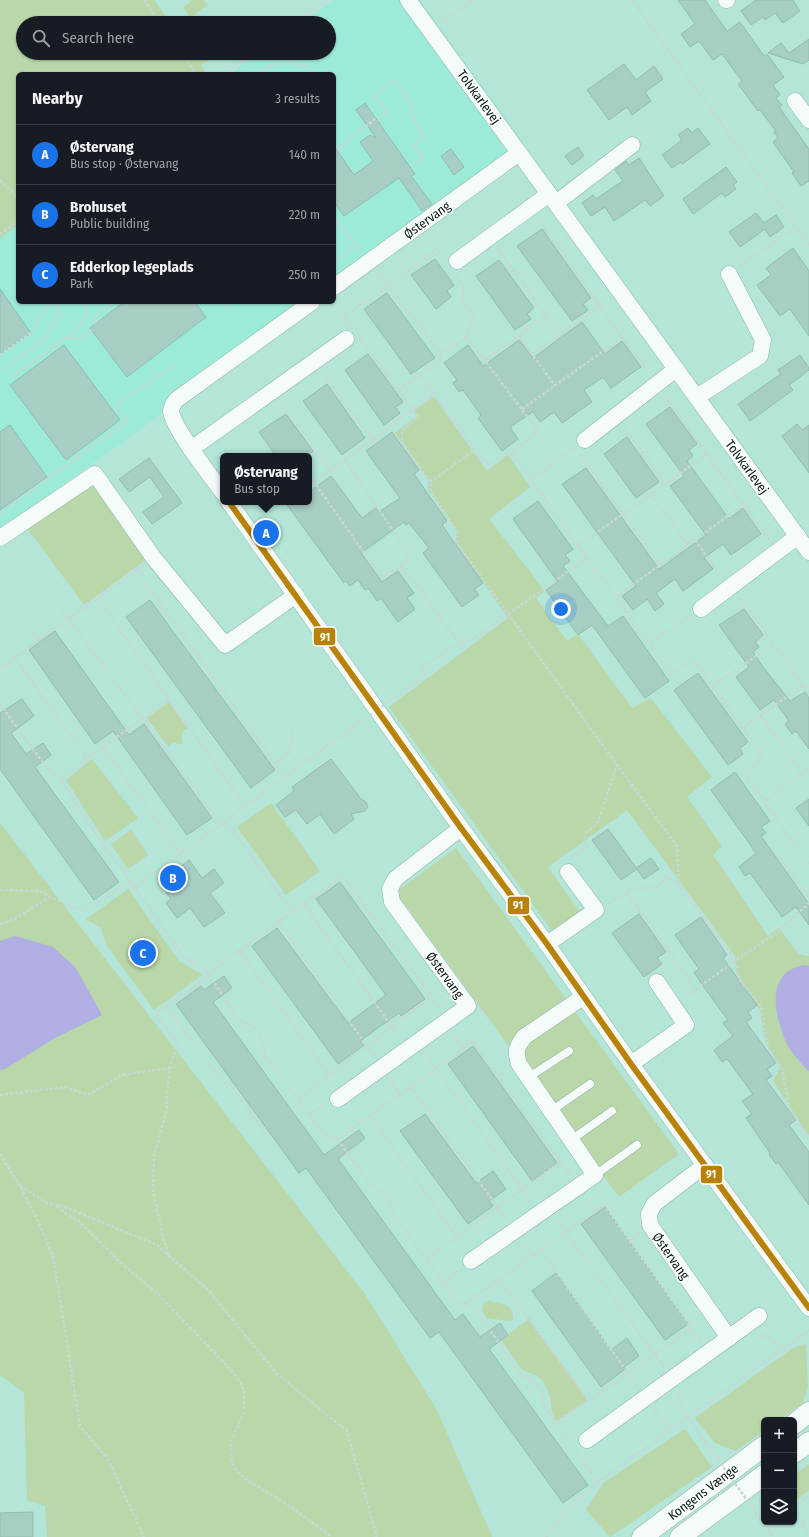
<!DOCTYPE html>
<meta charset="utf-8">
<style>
:root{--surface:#171b24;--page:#242831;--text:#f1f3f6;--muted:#9ea1a6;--line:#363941;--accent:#1a73e8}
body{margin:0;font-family:"Fira Sans Condensed",sans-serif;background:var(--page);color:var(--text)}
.controls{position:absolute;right:12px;bottom:12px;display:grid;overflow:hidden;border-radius:6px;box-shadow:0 1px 3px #0004}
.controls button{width:36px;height:36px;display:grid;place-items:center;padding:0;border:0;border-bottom:1px solid var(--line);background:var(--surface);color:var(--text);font:20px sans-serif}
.you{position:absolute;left:561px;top:609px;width:14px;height:14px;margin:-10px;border:3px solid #fff;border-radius:50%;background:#1a73e8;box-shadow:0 0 0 6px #1a73e833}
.badge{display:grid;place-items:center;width:26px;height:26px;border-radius:50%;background:var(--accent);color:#fff;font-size:13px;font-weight:700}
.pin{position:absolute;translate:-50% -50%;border:2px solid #fff;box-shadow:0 1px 4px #0006}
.popup{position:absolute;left:220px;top:453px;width:92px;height:52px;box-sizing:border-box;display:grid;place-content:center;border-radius:6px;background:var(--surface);filter:drop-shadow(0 1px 3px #0005);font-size:13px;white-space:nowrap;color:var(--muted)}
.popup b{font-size:15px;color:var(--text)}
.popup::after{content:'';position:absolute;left:50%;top:100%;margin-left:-8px;border:8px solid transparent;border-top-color:var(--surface)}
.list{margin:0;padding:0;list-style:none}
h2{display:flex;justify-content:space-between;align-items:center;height:52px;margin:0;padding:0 16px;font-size:17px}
h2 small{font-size:13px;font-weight:400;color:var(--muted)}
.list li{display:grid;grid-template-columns:26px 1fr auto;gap:12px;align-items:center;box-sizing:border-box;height:60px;padding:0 16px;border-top:1px solid var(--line)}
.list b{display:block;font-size:15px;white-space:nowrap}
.list p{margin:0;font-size:13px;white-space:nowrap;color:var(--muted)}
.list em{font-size:13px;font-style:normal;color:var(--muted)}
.icon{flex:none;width:22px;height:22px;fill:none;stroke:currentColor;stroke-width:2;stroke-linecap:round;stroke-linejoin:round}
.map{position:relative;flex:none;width:809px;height:1537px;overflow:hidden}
.search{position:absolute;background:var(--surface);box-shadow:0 1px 3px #0004;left:16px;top:16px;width:320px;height:44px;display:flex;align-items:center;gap:10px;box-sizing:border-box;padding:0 14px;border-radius:22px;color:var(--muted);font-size:15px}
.panel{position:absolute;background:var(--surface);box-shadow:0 1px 3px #0004;left:16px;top:72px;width:320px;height:232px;border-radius:6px}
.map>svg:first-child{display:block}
</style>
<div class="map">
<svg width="809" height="1537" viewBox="0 0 809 1537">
<rect width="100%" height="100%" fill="#b3e5d8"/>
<g fill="#9cead8">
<polygon points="334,0 420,0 525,145 334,288 334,74 230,74 259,53 329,53 329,23 301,23"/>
<polygon points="18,225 18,302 315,302 231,364 0,530 0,238"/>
</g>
<g fill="#b9d7a9">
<polygon points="0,0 154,0 171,23 23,23 23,53 192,53 196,59 193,53 220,53 201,65 207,74 18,74 18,225 0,238"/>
<polygon points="193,0 204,0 208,5 190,18 183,7"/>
<polygon points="434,397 487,471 508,455 530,487 489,519 545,591 536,598 567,641 578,634 632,708 651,698 712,777 687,797 722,846 713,855 768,936 779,928 798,954 809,956 809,1136 773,1081 780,1068 765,1041 760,1011 736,972 735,956 627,810 548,867 580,912 553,932 389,707 508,618 456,543 456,530 428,490 428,480 395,433 417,416 413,411"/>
<polygon points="90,481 147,559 84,605 27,528"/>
<polygon points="169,702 188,729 184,730 182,733 182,745 173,742 169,746 167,745 147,718"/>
<polygon points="92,759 138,818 105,841 66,780"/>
<polygon points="271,803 320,871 286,895 237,827"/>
<polygon points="0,823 365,1294 437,1410 492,1537 47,1537 45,1506 27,1500 24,1393 0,1375"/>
<polygon points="131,830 148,855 128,869 111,844"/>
<polygon points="456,848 679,1154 619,1197 396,892"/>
<polygon points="128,889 179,961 202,975 154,1010 107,946 101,928 86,919"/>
<path d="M 488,1301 C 499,1303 515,1304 513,1320 L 509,1321 L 486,1318 L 482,1310 L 484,1303 Z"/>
<polygon points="529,1319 588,1400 556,1422 552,1412 550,1396 543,1381 535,1375 522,1370 501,1340"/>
<polygon points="806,1344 808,1387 802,1404 779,1420 764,1420 764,1431 736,1451 715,1443 695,1418 793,1348"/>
<polygon points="685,1429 712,1467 610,1537 586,1510 603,1483"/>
<polygon points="809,1464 809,1490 794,1502 794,1475"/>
</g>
<g fill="#b0aee3">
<polygon points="15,936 53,947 76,968 102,1015 55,1038 5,1069 0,1070 0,941"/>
<path d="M 804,965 L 809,966 L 809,1071 C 802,1065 789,1050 786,1042 C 774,1015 765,972 804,965 Z"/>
</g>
<g fill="#a6cec4" stroke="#93bbb1">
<polygon points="678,0 705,0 727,31 740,22 764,56 767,54 784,77 773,85 780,95 776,98 782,105 779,107 809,149 809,181 801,186 792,173 794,172 773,142 778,138 774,132 776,131 760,110 758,111 738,84 742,81 722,54 713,60 699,41 690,47 681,34 695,24"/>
<polygon points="756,0 793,0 800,11 783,23 775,13 765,20 763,17 751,25 741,11"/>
<polygon points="809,39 809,60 803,64 768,53 781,43 789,53"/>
<polygon points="624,64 636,80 654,66 663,79 645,92 651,101 632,115 627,107 609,120 587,90"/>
<polygon points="365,103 415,174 411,176 432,204 422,211 399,178 344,216 334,202 334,146 354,175 373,161 360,142 370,135 376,138 356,110"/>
<polygon points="688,128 692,133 698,128 710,144 682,164 681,162 672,168 662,155 682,140 678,135"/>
<polygon points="578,147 584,156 572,165 565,156"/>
<polygon points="451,149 464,167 454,175 441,156"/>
<polygon points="639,158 664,196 650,206 645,200 614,221 605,207 591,216 582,203 593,195 596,199 623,181 615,170 626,161 629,165"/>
<polygon points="726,167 737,182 733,185 736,189 725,197 722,193 693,214 683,199"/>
<polygon points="756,213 764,223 776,215 784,227 770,237 765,229 740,247 729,232"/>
<polygon points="542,229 591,298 583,304 588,310 572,321 517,246"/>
<polygon points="793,248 809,271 809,336 790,309 780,316 757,285 771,275 766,268"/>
<polygon points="435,259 454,285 447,291 451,297 436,309 411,275"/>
<polygon points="499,260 534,308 527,314 531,319 515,330 476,276"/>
<polygon points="0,289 31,333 0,354"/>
<polygon points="387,293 435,358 411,374 364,309"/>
<polygon points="124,302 195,302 206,317 127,377 90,328"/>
<polygon points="582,322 605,354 622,341 641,367 611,388 603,377 584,390 592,402 562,423 554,412 540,422 533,412 510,427 518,439 502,451 478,418 481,415 463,390 459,392 453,383 457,380 444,363 468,345 483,366 519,340 533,358"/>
<polygon points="64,345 120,420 66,460 10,385"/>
<polygon points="368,354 403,402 395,407 400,413 384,425 345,370"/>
<polygon points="800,355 809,368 809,370 789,385 793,390 750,421 738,404 781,374 778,370"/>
<polygon points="327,384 365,438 342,455 303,401"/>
<polygon points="670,407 697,444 689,450 693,456 687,461 729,519 743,508 761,534 731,555 723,544 704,558 713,569 683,591 675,579 656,593 664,604 655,611 647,599 633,610 622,596 636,586 562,484 586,468 659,569 706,535 670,486 684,476 646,424"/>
<polygon points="286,414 313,451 307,456 276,456 259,432"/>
<polygon points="797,424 802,430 809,425 809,473 782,436"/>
<polygon points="10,425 47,477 0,510 0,432"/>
<polygon points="392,432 419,470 414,474 447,521 442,525 483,583 474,589 479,595 462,607 423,553 429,548 409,523 406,525 404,522 361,553 382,582 398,571 414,593 407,598 415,609 398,622 381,598 377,601 368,588 365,590 358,580 350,586 346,581 344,583 285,502 309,502 309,492 331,476 362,518 376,508 379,512 400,498 366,451"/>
<polygon points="627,437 659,482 636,498 604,454"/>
<polygon points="149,458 182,503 152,524 143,512 164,497 150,477 129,492 119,479"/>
<polygon points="538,501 573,549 565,555 570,561 563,566 608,626 623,616 669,681 645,698 592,625 578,635 546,590 558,582 513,519"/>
<polygon points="150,600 275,770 251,788 126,617"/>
<polygon points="744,609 763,635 755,642 759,647 753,652 763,667 790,701 805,692 809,698 809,749 796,731 792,734 785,724 789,721 774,700 760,710 736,677 749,667 719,625"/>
<polygon points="55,631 129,735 144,724 212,818 187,835 113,731 95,744 29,650"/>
<polygon points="698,673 748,742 740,748 743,754 728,765 674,690"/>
<polygon points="22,699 34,716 11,733 26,754 43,743 51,755 35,767 119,882 94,900 0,769 0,713"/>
<polygon points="331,759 361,799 366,802 368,807 365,811 351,814 354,819 334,834 320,814 307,824 296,810 285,817 276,805 294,791 292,787"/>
<polygon points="735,772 770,821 761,827 766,833 761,836 809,904 809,925 796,907 782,917 750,873 745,876 739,867 756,853 711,790"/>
<polygon points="809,799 809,826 796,808"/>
<polygon points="608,829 637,869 621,880 592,840"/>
<polygon points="651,858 659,869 644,879 636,868"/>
<polygon points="189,860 202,878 214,869 224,883 210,893 225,913 204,927 190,908 177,918 166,903 171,899 159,883"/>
<polygon points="340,882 425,999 401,1016 399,1013 360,1041 364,1045 338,1064 252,946 277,928 348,1023 386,995 316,899"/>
<polygon points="639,914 666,952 657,958 662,964 644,977 612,933"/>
<polygon points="701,917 727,955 723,958 757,1005 748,1012 752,1018 746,1022 776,1063 767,1069 772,1076 766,1080 796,1120 789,1125 809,1152 809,1205 778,1162 776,1164 769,1154 770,1153 746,1118 752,1114 742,1101 753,1094 727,1059 722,1062 714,1050 733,1036 723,1023 728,1020 703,986 694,972 699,969 675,935"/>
<polygon points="224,976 232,988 213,1002 324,1155 359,1130 365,1138 338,1159 455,1320 463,1314 480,1337 500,1323 508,1335 489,1349 588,1485 563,1503 439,1332 430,1338 306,1168 299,1173 176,1004 201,986 204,990"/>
<polygon points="473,1046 557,1163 532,1181 448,1064"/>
<polygon points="425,1114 476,1183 493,1171 506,1189 489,1201 493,1206 468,1224 400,1131"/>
<polygon points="605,1207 688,1324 665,1340 581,1224"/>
<polygon points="556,1273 611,1350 627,1338 639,1356 624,1367 625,1369 601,1387 532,1291"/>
<polygon points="33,1512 33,1537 0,1537 0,1513"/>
</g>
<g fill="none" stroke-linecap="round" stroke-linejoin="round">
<g stroke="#8cb4aa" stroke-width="9">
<g id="service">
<polyline points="529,1077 569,1051"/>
<polyline points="551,1111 590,1084"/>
<polyline points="571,1140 612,1111"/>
<polyline points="595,1175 637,1145"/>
</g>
</g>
<g stroke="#8cb4aa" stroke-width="17">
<g id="minor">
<polyline points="408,0 809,552"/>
<polyline points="726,0 727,0"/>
<polyline points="795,101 809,120"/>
<polyline points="556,203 632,145"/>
<polyline points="457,261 549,194"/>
<polyline points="334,287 519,153"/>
<polyline points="697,397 760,356 763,340 729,274"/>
<polyline points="585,440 676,369"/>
<polyline points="191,449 346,339"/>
<path d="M 223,493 C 211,476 173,429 171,411 C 171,407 174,403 176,400 L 312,302"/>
<polyline points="229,502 461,828 547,944 631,1064 809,1308"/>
<polyline points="0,538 95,474 153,557 225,645 296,595"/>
<polyline points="701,609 798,536"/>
<polyline points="547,944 596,910 568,872"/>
<polyline points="631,1064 686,1025 657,982"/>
<polyline points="338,1099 468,1006 392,902 390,889 395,879 461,828"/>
<polyline points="705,1165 654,1204 649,1214 650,1225 729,1338"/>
<path d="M 471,1261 L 595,1175 L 519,1064 C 515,1051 516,1048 524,1037 L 583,997"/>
<polyline points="587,1440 759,1316"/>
</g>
</g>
<g stroke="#8cb4aa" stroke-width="21">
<g id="tertiary">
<polyline points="794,1424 809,1412"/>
<polyline points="794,1453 809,1442"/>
<polyline points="642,1537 764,1446"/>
<polyline points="680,1537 764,1475"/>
</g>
</g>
<g stroke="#c8d7d4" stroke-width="2.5" stroke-dasharray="3 2" stroke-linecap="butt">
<polyline points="144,0 160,23"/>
<polyline points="632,0 809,245"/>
<polyline points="442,22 473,0"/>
<polyline points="295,23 327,0"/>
<polyline points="181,53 196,74"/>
<polyline points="224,74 253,53"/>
<path d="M 256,74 C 269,62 292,60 308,67 L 312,74"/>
<polyline points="334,152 375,119 379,120 387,112 374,96 394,81 397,81 410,104 412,114 415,123 424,138 414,145 423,157 414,165"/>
<polyline points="0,180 18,198"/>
<polyline points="334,218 361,251"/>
<polyline points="538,219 648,373"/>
<polyline points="0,234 18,221"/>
<polyline points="498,249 559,334"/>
<polyline points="334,261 356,245"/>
<polyline points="740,266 795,227"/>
<polyline points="378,272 441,353 467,337 538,431 512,453 587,558 650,643 671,674 694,660 762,754 747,777 764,801"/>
<polyline points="456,276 464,287 462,301 474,318 467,337"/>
<polyline points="223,302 230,310"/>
<polyline points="96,323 95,318 114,302"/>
<polyline points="351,326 344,316 388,286 437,249 443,257"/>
<polyline points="519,336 555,386"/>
<polyline points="67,337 78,339 92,330"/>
<polyline points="360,338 418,416 402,431 402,441 430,482 431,492 457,531 457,543 617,765 677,846 679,884 735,961 740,980 761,1006 768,1048 782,1068 789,1106 806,1136 809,1135"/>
<polyline points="532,354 600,306"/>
<polyline points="0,355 32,332 37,322 50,302"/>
<polyline points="485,360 546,316"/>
<path d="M 5,368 C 24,354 66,330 57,302"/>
<polyline points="323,374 373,440"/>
<polyline points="420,375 475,450 489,466 507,454 512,453"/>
<polyline points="12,377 76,330 86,317 86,302"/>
<polyline points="399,390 440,360 441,353"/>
<polyline points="665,396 769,540"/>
<polyline points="281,403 330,471"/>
<polyline points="522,409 623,337"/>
<polyline points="624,427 665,483"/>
<polyline points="580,454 660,565"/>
<polyline points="345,460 409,554 402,565 459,643"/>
<polyline points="531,480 574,448"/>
<polyline points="430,482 475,450"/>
<polyline points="651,494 688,545"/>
<polyline points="0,513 128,421 115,405 175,365"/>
<polyline points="695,540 721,576"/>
<polyline points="578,546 707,454"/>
<polyline points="402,565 382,578 314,482 435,394"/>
<polyline points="137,570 285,777"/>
<polyline points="616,597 743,505"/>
<polyline points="97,598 245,806"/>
<polyline points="740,598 809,693"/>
<polyline points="58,604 220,824 229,826 292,912"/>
<polyline points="29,630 38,640"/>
<polyline points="650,643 690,617"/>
<polyline points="14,657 87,758"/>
<polyline points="0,668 142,566"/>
<polyline points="713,686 773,644"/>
<polyline points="409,687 426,675 420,669 463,640 472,640 587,558"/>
<path d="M 0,704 L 47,768 L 62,780 L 80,811 L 186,959 L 199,964 L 208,974 L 238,1018 L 258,1030 L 265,1055 L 323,1133 L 337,1139 L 371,1185 L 387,1195 L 393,1214 L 457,1301 L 474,1308 L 522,1376 C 536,1381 545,1390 543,1404 L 573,1447"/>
<polyline points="760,715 803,774"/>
<polyline points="743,728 803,685"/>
<polyline points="103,747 181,854"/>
<polyline points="276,763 290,752 292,729"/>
<polyline points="809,769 764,801 809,865"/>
<polyline points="62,780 69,772 87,758 169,700"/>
<polyline points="777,853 809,897"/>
<polyline points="571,858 588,846 584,840 585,834 598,822 617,765"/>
<polyline points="134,888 353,727"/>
<polyline points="0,890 39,891 72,907 85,911 130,882"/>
<polyline points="627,893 696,989"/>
<polyline points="609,903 632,889 658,887 666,876 679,884"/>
<polyline points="304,904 399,1037"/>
<polyline points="279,922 374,1056"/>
<polyline points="0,924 16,918 50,897"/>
<polyline points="239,950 329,1075"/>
<polyline points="684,998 735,961 776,933 809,903"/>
<polyline points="166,1006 227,1087 231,1084 267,1136"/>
<polyline points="452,1034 463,1048"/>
<polyline points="426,1054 531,1202"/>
<polyline points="499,1077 507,1072"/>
<polyline points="391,1079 400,1094"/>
<polyline points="411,1087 507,1220"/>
<polyline points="0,1095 65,1087 88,1095 122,1075 170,1068"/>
<polyline points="298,1099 432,996"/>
<polyline points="309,1114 326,1105"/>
<polyline points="370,1115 457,1237"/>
<polyline points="337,1139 411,1087 473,1041 570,1175"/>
<polyline points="0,1154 20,1186 38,1221 53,1256 80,1426 108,1459 144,1537"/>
<polyline points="20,1186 47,1203 65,1207 157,1245 209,1291 276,1373 347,1431 377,1537"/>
<polyline points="586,1199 595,1211"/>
<polyline points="57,1206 61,1210 80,1222 120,1262 159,1295 230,1369 241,1383 244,1392 244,1412 230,1444 232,1463 236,1470 245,1479 291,1507 332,1537"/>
<polyline points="556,1219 664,1367"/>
<polyline points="629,1241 639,1234"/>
<polyline points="523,1242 533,1256"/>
<polyline points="541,1250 637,1386"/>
<polyline points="169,1255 164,1241 153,1191 154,1157 167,1108 167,1092 170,1068 177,1043 156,1013 188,992 239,950 343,876 440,1008"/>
<polyline points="427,1259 560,1162"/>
<polyline points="500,1280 588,1400"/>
<polyline points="444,1282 461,1269"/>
<polyline points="465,1304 604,1205 701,1341"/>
<polyline points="760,1334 785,1347"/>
<polyline points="677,1393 688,1418 706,1443"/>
<polyline points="654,1409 670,1430"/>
<polyline points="556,1422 629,1373 692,1328"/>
<polyline points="576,1451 598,1482"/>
<polyline points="796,1506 804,1527 809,1534"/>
<polyline points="794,1507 809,1496"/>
<polyline points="773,1522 767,1528 774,1537"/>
<path d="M 546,1537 C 558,1515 579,1498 598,1482 L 809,1330"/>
</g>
<use href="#service" stroke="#f4fbf9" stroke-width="8"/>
<use href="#minor" stroke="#f4fbf9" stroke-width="16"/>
<use href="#tertiary" stroke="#f4fbf9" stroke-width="20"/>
<g stroke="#c8d7d4" stroke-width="2.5" stroke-dasharray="3 2" stroke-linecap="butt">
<polyline points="353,727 409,687"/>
<polyline points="706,1443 767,1528"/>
</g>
<g stroke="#fff" stroke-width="9">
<polyline id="bus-1" points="229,502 461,828 547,944 631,1064 809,1308"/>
</g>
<use href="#bus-1" stroke="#b98204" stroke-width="6"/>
</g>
<g text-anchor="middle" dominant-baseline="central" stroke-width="3" stroke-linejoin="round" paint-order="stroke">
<g font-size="13" fill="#001610" stroke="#fff">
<text transform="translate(479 97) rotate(54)">Tolvkarlevej</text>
<text transform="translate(427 220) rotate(-36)">Østervang</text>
<text transform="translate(747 467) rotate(54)">Tolvkarlevej</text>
<text transform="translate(445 975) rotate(54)">Østervang</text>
<text transform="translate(671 1256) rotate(55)">Østervang</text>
<text transform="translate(703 1492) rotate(-37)">Kongens Vænge</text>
</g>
</g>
<g stroke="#fff" stroke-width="1.5">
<rect x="313" y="627" width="23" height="19" rx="4" fill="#b98204"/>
<rect x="507" y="896" width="23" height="19" rx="4" fill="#b98204"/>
<rect x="700" y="1165" width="23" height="19" rx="4" fill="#b98204"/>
</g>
<g font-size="11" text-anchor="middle" font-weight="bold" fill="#fff">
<text x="325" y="641">91</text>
<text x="518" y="909">91</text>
<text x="711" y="1178">91</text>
</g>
</svg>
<div class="controls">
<button>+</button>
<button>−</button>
<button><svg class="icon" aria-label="layers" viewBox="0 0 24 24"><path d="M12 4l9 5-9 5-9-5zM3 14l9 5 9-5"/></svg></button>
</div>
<div class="you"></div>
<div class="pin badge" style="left:266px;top:533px">A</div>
<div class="popup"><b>Østervang</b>Bus stop</div>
<div class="pin badge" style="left:173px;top:878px">B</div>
<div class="pin badge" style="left:143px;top:953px">C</div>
<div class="search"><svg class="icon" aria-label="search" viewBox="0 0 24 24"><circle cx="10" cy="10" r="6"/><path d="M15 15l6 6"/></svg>Search here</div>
<section class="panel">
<h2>Nearby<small>3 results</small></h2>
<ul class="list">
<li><span class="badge">A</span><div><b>Østervang</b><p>Bus stop · Østervang</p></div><em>140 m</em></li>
<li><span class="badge">B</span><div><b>Brohuset</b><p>Public building</p></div><em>220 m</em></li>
<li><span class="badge">C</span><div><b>Edderkop legeplads</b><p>Park</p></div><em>250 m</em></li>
</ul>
</section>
</div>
